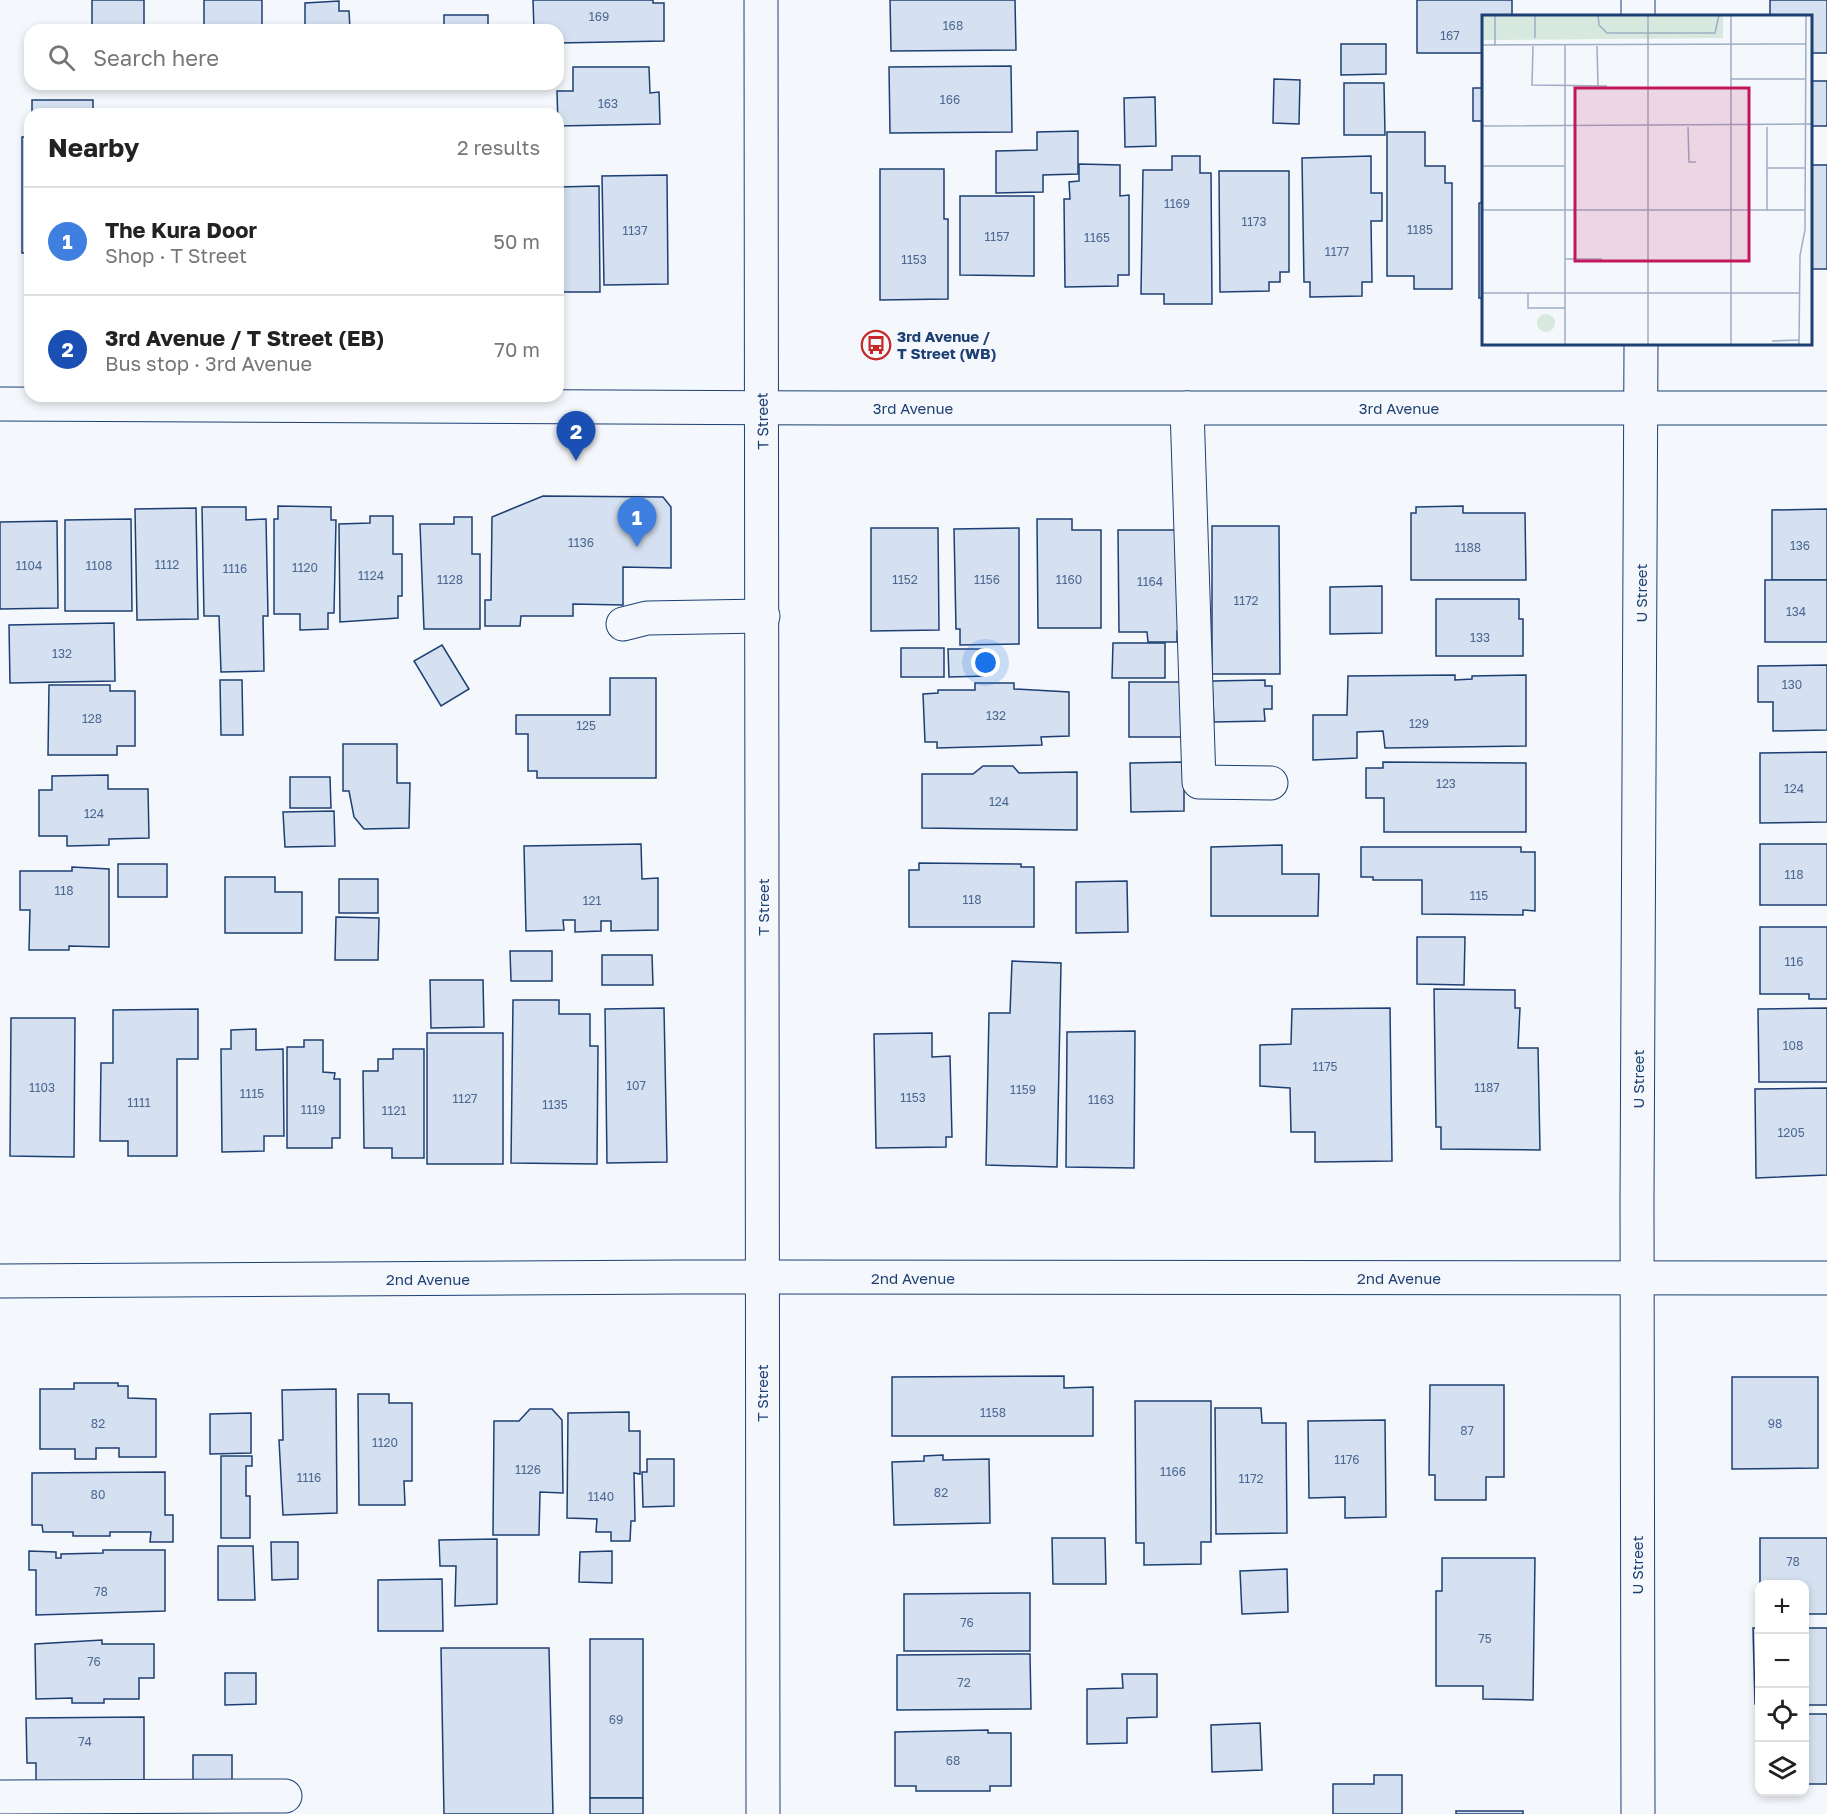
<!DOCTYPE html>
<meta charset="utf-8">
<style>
:root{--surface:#fff;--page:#f2f2f2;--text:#222;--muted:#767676;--line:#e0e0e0;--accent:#c62828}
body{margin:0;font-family:"Golos Text",sans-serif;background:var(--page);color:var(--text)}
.controls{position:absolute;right:18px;bottom:18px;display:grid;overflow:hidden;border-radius:12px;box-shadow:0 3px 9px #0003}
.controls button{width:54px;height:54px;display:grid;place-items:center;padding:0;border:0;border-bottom:2px solid var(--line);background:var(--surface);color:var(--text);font:30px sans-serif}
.you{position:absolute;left:986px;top:663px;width:21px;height:21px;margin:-15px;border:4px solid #fff;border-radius:50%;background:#1a73e8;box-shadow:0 0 0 9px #1a73e833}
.badge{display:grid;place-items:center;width:39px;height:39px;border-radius:50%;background:var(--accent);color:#fff;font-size:20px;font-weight:700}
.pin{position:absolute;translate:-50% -50px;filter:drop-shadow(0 2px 3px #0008)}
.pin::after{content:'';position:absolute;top:32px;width:21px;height:18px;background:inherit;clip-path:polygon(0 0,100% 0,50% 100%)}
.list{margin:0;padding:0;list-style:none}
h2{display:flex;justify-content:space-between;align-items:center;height:78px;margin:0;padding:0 24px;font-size:26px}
h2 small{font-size:20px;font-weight:400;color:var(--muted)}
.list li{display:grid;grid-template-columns:39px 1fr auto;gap:18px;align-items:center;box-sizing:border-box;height:108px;padding:0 24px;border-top:2px solid var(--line)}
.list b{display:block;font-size:22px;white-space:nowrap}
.list p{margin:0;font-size:20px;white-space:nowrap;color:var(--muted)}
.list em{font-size:20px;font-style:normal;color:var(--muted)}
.icon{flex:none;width:33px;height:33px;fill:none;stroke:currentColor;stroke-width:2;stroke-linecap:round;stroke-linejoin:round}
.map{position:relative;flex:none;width:1827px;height:1814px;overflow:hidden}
.search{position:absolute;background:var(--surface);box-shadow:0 3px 9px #0003;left:24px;top:24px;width:540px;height:66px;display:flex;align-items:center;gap:15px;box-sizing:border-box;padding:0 21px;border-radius:18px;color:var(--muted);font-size:22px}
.panel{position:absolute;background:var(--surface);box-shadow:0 3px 9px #0003;left:24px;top:108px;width:540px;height:294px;border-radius:18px}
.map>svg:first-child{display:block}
</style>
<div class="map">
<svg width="1827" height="1814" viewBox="0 0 1827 1814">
<rect width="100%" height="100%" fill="#f4f7fb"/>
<g fill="#d5e0f0" stroke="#1d3f73" stroke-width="1.5">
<rect x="92" y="0" width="52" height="30"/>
<rect x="204" y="0" width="58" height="30"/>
<polygon points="533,0 653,0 653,3 664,3 664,41 558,43 558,30 534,30"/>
<polygon points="890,0 1015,0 1016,50 891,51"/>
<polygon points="1417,0 1512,0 1512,16 1484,16 1484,53 1417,53"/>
<polygon points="1770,0 1827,0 1827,53 1810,53 1810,16 1770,16"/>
<polygon points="339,1 339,11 349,11 350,29 354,30 305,30 305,3"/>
<rect x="444" y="15" width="44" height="15"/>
<polygon points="1341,44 1386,44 1386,74 1341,75"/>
<polygon points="1011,66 1012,132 890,133 889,67"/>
<polygon points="573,67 649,67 650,93 659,92 660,124 558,126 557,91 573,91"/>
<polygon points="1274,79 1300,80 1299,124 1273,123"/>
<rect x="1810" y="81" width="17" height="45"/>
<polygon points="1344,83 1384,83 1385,135 1344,135"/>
<rect x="1473" y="88" width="11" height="33"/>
<polygon points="1155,97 1156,146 1125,147 1124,98"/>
<rect x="32" y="100" width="61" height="14"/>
<polygon points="1078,131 1078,174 1043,175 1043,192 996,193 996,151 1037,150 1037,132"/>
<polygon points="1387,132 1425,132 1425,166 1445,166 1445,183 1452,183 1452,289 1414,289 1414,276 1387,276"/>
<rect x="22" y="137" width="8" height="116"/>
<polygon points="1172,156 1200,156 1200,173 1211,173 1212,304 1164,304 1164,294 1141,294 1143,170 1172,170"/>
<polygon points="1371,156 1371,193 1382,193 1382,221 1371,221 1372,282 1362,282 1362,296 1310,297 1310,282 1304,282 1302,158"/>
<polygon points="1079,164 1120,165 1120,196 1129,195 1129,275 1118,275 1118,286 1065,287 1064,199 1070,199 1069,182 1079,181"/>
<rect x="1810" y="165" width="17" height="104"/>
<polygon points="880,169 944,169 944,219 948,219 948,299 880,300"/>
<polygon points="1219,171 1289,171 1289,272 1280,272 1280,282 1269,282 1269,291 1220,292"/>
<polygon points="667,175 668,284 604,285 602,176"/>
<polygon points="599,186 600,292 558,292 558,187"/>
<polygon points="960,196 1034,196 1034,276 960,275"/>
<polygon points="1484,202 1484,298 1479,298 1479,203"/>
<polygon points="543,496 663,497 671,507 671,568 623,567 623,605 573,604 573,616 521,616 520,626 485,626 485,600 491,600 492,517"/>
<polygon points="278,506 331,507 331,520 336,520 334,613 328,613 328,629 300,630 300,614 274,614 274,519 278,519"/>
<polygon points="1463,506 1463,513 1525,513 1526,580 1411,580 1411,513 1416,513 1416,507"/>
<polygon points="202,507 246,507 246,520 266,519 268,616 263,616 264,671 221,672 219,616 204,616"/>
<polygon points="196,508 198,619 137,620 135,509"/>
<polygon points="1827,509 1827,580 1772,580 1772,510"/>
<polygon points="370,516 393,516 393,554 402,554 402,596 398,596 398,618 340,622 339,524 370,523"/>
<polygon points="454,517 472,517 472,554 480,554 480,629 424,629 420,524 454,524"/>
<polygon points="131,519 132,611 65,611 65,520"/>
<polygon points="1037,519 1072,519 1072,530 1101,530 1101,628 1038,628"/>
<polygon points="57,521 58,608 0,609 0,522"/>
<polygon points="1212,526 1279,526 1280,674 1212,674"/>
<polygon points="871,528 938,528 939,630 871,631"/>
<polygon points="1019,528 1019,644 960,645 960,629 956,629 954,529"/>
<polygon points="1118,530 1180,530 1182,631 1177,631 1177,642 1148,642 1147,632 1119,632"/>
<rect x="1765" y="580" width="62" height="62"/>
<polygon points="1382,586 1382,633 1330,634 1330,587"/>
<polygon points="1436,599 1519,599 1519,619 1523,619 1523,656 1436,656"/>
<polygon points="114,623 115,681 10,683 9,625"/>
<polygon points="1113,643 1165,643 1165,678 1112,678"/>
<polygon points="442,645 469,689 441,706 414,661"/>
<rect x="901" y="648" width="43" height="29"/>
<polygon points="948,649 987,649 988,676 949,677"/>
<polygon points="1827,665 1827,730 1773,731 1773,702 1758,702 1758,666"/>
<polygon points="1455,675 1455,680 1472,679 1472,676 1526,675 1526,746 1385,748 1383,731 1357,732 1357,758 1313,760 1313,715 1347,715 1348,676"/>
<polygon points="610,678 656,678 656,778 537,778 537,771 528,771 528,734 516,734 516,715 610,715"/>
<polygon points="220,680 242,680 243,735 221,735"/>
<polygon points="1265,680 1265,686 1272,686 1272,709 1264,709 1265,721 1214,722 1212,681"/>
<rect x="1129" y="682" width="57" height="55"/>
<polygon points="975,683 1014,683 1014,689 1069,692 1069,736 1041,737 1042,745 937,748 937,742 925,742 923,694 938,693 938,690 975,690"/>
<polygon points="49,685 110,685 110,691 135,691 135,746 117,746 117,755 48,755"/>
<polygon points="343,744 397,744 397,783 410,783 409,828 364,829 354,817 349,791 343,791"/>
<polygon points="1827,752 1827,822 1760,823 1760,753"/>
<polygon points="1184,762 1184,811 1131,812 1130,763"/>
<polygon points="1383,762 1526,763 1526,832 1384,832 1384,798 1366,798 1366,768 1383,768"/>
<polygon points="983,766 1013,766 1019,773 1077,772 1077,830 922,828 922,774 973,774"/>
<polygon points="108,775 108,789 148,789 149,838 109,839 109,845 67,846 67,836 39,836 39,790 52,790 52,776"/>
<polygon points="290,777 330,777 331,808 290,808"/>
<polygon points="334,811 335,846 285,847 283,812"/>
<polygon points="641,844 642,879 658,878 658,930 611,931 611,921 601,921 601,931 575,932 575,920 563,920 564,930 526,931 524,846"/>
<rect x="1760" y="844" width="67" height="61"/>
<polygon points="1282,845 1282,874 1319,874 1318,916 1211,916 1211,847"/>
<polygon points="1361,847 1521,847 1521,852 1535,852 1535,911 1523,910 1523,915 1422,914 1422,880 1373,880 1373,877 1361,877"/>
<polygon points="919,863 1021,864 1021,867 1034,867 1034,927 909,927 909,870 919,870"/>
<rect x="118" y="864" width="49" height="33"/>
<polygon points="72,867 109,869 109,947 69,946 69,950 29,950 30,910 20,910 20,871 72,871"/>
<polygon points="225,877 275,877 275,892 302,892 302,933 225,933"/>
<rect x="339" y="879" width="39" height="34"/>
<polygon points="1127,881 1128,932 1076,933 1076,882"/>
<polygon points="336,917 379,918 378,960 335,960"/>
<polygon points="1760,927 1827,927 1827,999 1809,999 1809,994 1760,994"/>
<polygon points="1417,937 1465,937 1464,985 1417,984"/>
<polygon points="510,951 552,951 552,981 511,981"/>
<polygon points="602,955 652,955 653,985 602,985"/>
<polygon points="1012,961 1061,963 1057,1167 986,1165 989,1013 1010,1013"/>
<polygon points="430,980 483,980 484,1027 431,1028"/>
<polygon points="1434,989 1515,990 1515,1008 1520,1008 1518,1048 1538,1048 1540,1150 1441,1149 1441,1127 1436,1127"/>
<polygon points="513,1000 559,1000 559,1014 590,1014 590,1046 598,1046 597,1164 511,1163"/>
<polygon points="664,1008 667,1162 607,1163 605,1009"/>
<polygon points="1390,1008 1392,1161 1315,1162 1315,1132 1291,1132 1290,1088 1260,1086 1260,1045 1291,1044 1292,1009"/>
<polygon points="1827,1008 1827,1082 1759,1082 1758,1009"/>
<polygon points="198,1009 198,1059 177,1059 177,1156 128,1156 128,1141 100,1141 101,1063 113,1063 113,1010"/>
<polygon points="11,1018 75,1018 74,1157 10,1156"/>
<polygon points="256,1029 256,1050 283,1049 284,1136 264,1136 264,1151 222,1152 221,1049 231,1049 231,1030"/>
<polygon points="1135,1031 1134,1168 1066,1167 1067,1032"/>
<rect x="427" y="1033" width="76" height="131"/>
<polygon points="932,1033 932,1057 950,1056 952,1137 946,1137 946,1147 876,1148 874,1034"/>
<polygon points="304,1040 323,1040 323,1072 335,1073 334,1079 340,1079 340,1138 332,1138 332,1148 287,1148 287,1047 304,1047"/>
<polygon points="393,1049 424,1049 424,1158 392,1158 392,1148 364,1148 363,1071 378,1071 378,1059 393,1059"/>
<polygon points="1827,1088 1827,1175 1756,1178 1755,1089"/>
<polygon points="1064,1376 1064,1388 1093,1387 1093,1436 892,1436 892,1377"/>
<polygon points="1732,1377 1818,1377 1818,1468 1732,1469"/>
<polygon points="74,1383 118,1383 118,1386 128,1386 128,1398 156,1399 156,1457 119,1457 119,1448 96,1448 96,1459 75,1459 75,1449 40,1449 40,1389 74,1389"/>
<polygon points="1430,1385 1504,1385 1504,1477 1486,1477 1486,1500 1435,1500 1435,1475 1429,1475"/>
<polygon points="336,1389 337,1513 283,1515 279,1440 283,1440 282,1390"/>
<polygon points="358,1394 389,1394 389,1403 412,1403 412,1481 404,1481 405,1505 359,1505"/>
<polygon points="1135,1401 1211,1401 1211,1542 1201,1542 1201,1564 1144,1565 1144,1543 1136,1543"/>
<polygon points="1215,1408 1261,1408 1262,1423 1286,1423 1287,1533 1216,1534"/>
<polygon points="530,1409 552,1409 562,1420 563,1493 540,1492 539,1535 493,1535 494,1421 519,1421"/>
<polygon points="629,1412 629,1431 640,1431 640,1474 634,1473 635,1521 631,1521 630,1541 611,1541 611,1532 596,1532 597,1519 567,1518 568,1413"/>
<polygon points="251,1413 251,1453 210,1454 210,1414"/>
<polygon points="1385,1420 1386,1517 1345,1518 1345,1497 1309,1498 1308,1421"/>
<polygon points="943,1455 943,1460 989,1459 990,1523 894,1525 892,1462 924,1461 924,1456"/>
<polygon points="221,1456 252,1456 252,1466 246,1466 246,1496 250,1496 250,1538 221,1538"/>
<polygon points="647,1459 674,1459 674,1506 643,1507 642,1472 647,1472"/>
<polygon points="165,1472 165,1515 173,1515 173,1542 150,1542 151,1532 110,1532 110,1536 73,1536 73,1532 43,1532 42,1525 32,1525 32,1473"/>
<polygon points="1052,1538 1105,1538 1106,1584 1053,1584"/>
<polygon points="1760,1538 1827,1538 1827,1614 1804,1614 1804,1584 1760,1584"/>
<polygon points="497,1539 497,1604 455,1606 456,1566 440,1566 439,1540"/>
<polygon points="271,1542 298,1542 298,1579 272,1580"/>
<polygon points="218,1546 253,1546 255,1600 218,1600"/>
<polygon points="103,1550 165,1550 165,1611 36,1615 36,1570 29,1570 29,1551 56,1552 56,1558 61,1558 61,1554 103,1553"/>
<polygon points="612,1551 612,1583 579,1582 580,1552"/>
<polygon points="1442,1558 1535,1558 1533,1700 1483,1699 1483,1686 1436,1686 1436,1591 1442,1591"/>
<polygon points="1287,1569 1288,1612 1242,1614 1240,1571"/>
<polygon points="442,1579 443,1631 378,1631 378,1580"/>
<polygon points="1030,1593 1030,1651 904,1651 904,1594"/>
<polygon points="1753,1628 1760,1628 1760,1704 1755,1704"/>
<rect x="1804" y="1628" width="23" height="77"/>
<rect x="590" y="1639" width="53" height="159"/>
<polygon points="102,1640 102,1644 154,1644 154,1678 139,1678 139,1699 104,1699 104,1703 72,1703 72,1698 36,1699 35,1644"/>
<polygon points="441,1648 549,1648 553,1814 444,1814"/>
<polygon points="1030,1654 1031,1709 897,1710 897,1655"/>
<polygon points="225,1673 256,1673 256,1704 225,1705"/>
<polygon points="1122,1674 1157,1674 1157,1717 1127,1718 1127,1743 1087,1744 1087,1689 1123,1688"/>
<rect x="1804" y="1714" width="23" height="70"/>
<polygon points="144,1717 144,1783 36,1783 36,1763 27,1763 26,1718"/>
<rect x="1758" y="1720" width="2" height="63"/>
<polygon points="1260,1723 1262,1770 1212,1772 1211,1725"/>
<polygon points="988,1730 988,1733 1011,1733 1011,1786 990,1786 990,1791 916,1791 916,1786 895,1786 895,1732"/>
<rect x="193" y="1755" width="39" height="31"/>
<polygon points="1374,1775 1402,1775 1402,1814 1333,1814 1333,1784 1374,1784"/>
<rect x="590" y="1798" width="53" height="16"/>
<rect x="1456" y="1811" width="67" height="3"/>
</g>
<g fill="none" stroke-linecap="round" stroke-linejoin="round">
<g stroke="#1d3f73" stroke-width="35">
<g id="minor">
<polyline points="761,0 763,1814"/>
<polyline points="1638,0 1638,16"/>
<polyline points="0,404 836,408 1827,408"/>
<polyline points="1187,408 1199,782 1271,783"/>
<polyline points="623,624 647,618 763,616"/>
<polyline points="0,1281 681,1277 1827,1278"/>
<polyline points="0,1797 285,1796"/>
<polyline points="1638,1814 1637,1202 1641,344"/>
</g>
</g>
<use href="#minor" stroke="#f4f7fb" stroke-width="33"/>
</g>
<defs>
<g id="bus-ring" transform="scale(1.5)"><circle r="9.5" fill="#f4f7fb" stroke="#c62828" stroke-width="1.5"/><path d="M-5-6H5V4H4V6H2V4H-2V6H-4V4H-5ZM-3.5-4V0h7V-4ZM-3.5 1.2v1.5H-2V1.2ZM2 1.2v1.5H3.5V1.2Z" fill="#c62828"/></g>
</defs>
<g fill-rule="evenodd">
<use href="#bus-ring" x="876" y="345"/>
</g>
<g text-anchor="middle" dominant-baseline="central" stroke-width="4.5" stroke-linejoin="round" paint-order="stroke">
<g font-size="12" fill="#4b6792">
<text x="599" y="16">169</text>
<text x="953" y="25">168</text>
<text x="1450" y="35">167</text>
<text x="950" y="99">166</text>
<text x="608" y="103">163</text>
<text x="1177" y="203">1169</text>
<text x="1254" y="221">1173</text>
<text x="1420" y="229">1185</text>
<text x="635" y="230">1137</text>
<text x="997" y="236">1157</text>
<text x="1097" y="237">1165</text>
<text x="1337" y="251">1177</text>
<text x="914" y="259">1153</text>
<text x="581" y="542">1136</text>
<text x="1800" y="545">136</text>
<text x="1468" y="547">1188</text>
<text x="167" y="564">1112</text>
<text x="29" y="565">1104</text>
<text x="99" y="565">1108</text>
<text x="305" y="567">1120</text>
<text x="235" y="568">1116</text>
<text x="371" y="575">1124</text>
<text x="450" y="579">1128</text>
<text x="905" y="579">1152</text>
<text x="987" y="579">1156</text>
<text x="1069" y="579">1160</text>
<text x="1150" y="581">1164</text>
<text x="1246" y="600">1172</text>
<text x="1796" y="611">134</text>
<text x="1480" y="637">133</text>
<text x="62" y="653">132</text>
<text x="1792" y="684">130</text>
<text x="996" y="715">132</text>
<text x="92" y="718">128</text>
<text x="1419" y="723">129</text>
<text x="586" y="725">125</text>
<text x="1446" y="783">123</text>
<text x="1794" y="788">124</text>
<text x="999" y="801">124</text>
<text x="94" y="813">124</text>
<text x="1794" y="874">118</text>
<text x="64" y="890">118</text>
<text x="1479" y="895">115</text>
<text x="972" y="899">118</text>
<text x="592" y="900">121</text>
<text x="1794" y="961">116</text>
<text x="1793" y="1045">108</text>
<text x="1325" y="1066">1175</text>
<text x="636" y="1085">107</text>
<text x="42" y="1087">1103</text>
<text x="1487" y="1087">1187</text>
<text x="1023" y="1089">1159</text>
<text x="252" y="1093">1115</text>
<text x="913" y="1097">1153</text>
<text x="465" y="1098">1127</text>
<text x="1101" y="1099">1163</text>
<text x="139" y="1102">1111</text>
<text x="555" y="1104">1135</text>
<text x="313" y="1109">1119</text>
<text x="394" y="1110">1121</text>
<text x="1791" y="1132">1205</text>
<text x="993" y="1412">1158</text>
<text x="98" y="1423">82</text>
<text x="1775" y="1423">98</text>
<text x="1467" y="1430">87</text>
<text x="385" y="1442">1120</text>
<text x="1347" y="1459">1176</text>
<text x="528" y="1469">1126</text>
<text x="1173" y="1471">1166</text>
<text x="309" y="1477">1116</text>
<text x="1251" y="1478">1172</text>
<text x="941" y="1492">82</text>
<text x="98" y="1494">80</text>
<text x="601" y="1496">1140</text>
<text x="1793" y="1561">78</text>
<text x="101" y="1591">78</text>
<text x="967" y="1622">76</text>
<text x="1485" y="1638">75</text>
<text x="94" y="1661">76</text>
<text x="964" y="1682">72</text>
<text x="616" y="1719">69</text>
<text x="85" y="1741">74</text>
<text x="953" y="1760">68</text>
</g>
<g font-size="15" font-weight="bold" fill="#1d3f73" stroke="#f4f7fb" text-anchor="start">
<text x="897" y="336">3rd Avenue /<tspan x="897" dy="17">T Street (WB)</tspan></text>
</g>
<g font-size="15" fill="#1d3f73" stroke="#f4f7fb">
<text x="913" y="408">3rd Avenue</text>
<text x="1399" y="408">3rd Avenue</text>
<text transform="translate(762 421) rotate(-91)">T Street</text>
<text transform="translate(1641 593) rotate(-90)">U Street</text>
<text transform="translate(763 907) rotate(-90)">T Street</text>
<text transform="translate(1638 1079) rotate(-90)">U Street</text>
<text x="913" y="1278">2nd Avenue</text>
<text x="1399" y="1278">2nd Avenue</text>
<text x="428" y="1279">2nd Avenue</text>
<text transform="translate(762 1393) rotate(-90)">T Street</text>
<text transform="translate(1637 1565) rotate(-90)">U Street</text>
</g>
</g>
<g transform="translate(1482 15)">
<rect width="330" height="330" fill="#f4f7fb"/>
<path d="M 0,0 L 241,0 L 241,23 L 0,25 ZM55 308a9 9 0 1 1 18 0a9 9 0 1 1-18 0Z" fill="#d7e8df"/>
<path fill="none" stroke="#9eadc5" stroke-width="1.5" d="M 116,0 L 117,10 L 125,18 L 233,18 L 237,0M 166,0 L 166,330M 53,23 L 53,0M 0,30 L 324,29M 83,30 L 83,330M 13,31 L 13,0M 51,31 L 50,70 L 125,71M 115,31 L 116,71M 249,64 L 324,64M 0,111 L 330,109M 206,112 L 207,147 L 214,147M 285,112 L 285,153M 0,151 L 83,151M 0,195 L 323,195M 285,195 L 285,153 L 324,153M 83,244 L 120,244M 0,278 L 317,278M 46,278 L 46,293 L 83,293M 290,326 L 317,325M 249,330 L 249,0M 317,330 L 318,240 L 323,215 L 324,0"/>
<path fill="#c2185b" fill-opacity="0.15" stroke="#c2185b" stroke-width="3" d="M 93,73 L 267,73 L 267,246 L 93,246 Z"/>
<rect width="330" height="330" fill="none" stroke="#1d3f73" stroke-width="3"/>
</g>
</svg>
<div class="controls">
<button>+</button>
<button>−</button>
<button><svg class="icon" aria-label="locate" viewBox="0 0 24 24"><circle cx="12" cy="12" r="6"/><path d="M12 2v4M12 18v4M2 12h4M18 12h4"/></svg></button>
<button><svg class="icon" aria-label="layers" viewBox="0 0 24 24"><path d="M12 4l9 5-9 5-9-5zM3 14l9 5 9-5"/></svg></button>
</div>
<div class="you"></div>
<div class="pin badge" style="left:637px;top:547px;background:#3f7fe0">1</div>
<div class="pin badge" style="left:576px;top:461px;background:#1a4fb4">2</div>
<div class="search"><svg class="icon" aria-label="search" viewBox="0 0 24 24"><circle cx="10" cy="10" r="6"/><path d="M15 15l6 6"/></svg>Search here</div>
<section class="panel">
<h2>Nearby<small>2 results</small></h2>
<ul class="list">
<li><span class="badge" style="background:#3f7fe0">1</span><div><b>The Kura Door</b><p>Shop · T Street</p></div><em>50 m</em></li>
<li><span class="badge" style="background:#1a4fb4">2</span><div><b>3rd Avenue / T Street (EB)</b><p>Bus stop · 3rd Avenue</p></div><em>70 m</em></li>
</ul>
</section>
</div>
